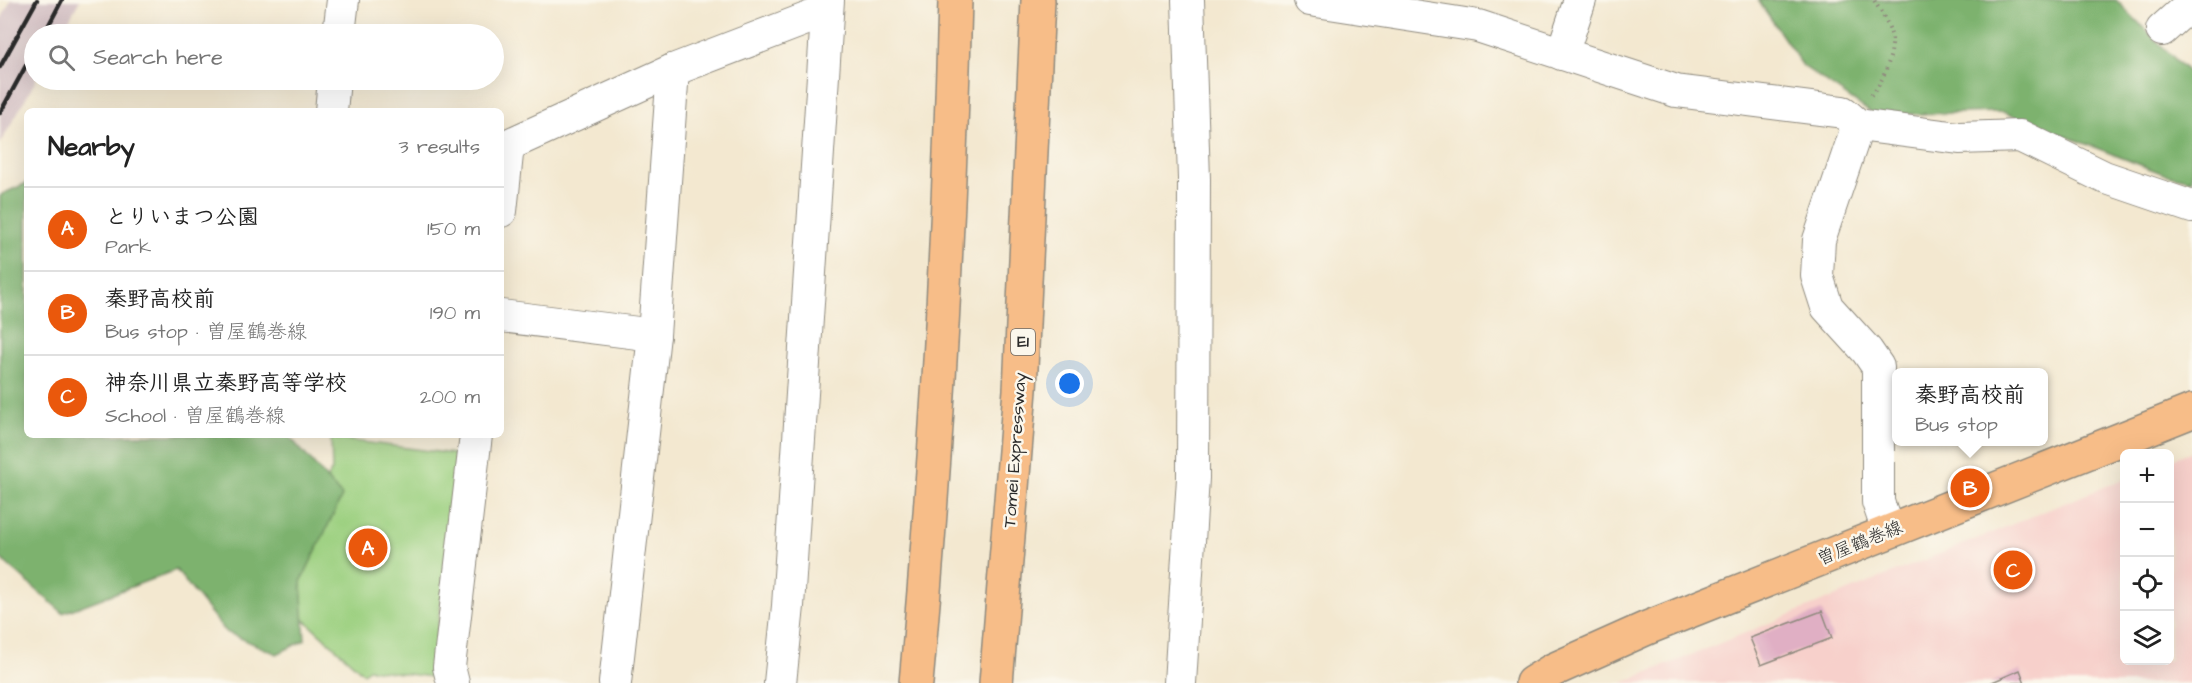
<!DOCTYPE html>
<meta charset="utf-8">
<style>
:root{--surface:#fff;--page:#f6f6f6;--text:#222;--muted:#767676;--line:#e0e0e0;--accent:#ea580c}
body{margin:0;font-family:"Architects Daughter","Klee One",sans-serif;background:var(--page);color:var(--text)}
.controls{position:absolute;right:18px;bottom:18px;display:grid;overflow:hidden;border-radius:9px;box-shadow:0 6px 24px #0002}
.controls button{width:54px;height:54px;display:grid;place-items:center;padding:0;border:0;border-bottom:2px solid var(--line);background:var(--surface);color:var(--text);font:30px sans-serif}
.you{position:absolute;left:1070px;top:384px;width:21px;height:21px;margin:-15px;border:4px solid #fff;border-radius:50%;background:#1a73e8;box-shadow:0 0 0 9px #1a73e833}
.badge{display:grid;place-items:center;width:39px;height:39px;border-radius:50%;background:var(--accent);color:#fff;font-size:20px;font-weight:700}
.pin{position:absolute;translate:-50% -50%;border:3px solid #fff;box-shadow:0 2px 6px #0006}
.popup{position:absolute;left:1892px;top:368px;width:156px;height:78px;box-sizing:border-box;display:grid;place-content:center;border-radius:9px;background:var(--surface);filter:drop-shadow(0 2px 4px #0005);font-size:20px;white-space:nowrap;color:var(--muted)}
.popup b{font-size:22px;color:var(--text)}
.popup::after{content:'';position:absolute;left:50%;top:100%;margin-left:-12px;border:12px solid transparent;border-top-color:var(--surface)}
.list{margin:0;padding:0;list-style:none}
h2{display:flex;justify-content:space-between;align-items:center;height:78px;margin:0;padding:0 24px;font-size:26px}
h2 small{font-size:20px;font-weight:400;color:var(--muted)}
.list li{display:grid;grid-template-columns:39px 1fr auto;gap:18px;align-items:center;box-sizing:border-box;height:84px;padding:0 24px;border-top:2px solid var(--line)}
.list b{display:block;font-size:22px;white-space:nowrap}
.list p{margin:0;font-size:20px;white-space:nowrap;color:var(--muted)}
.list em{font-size:20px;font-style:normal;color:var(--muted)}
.icon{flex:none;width:33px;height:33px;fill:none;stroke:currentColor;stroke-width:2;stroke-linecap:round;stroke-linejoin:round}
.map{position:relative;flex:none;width:2192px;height:683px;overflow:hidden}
.search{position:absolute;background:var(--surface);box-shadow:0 6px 24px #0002;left:24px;top:24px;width:480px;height:66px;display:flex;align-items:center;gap:15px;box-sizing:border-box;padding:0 21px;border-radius:33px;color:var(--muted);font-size:22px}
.panel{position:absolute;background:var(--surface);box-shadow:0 6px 24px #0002;left:24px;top:108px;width:480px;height:330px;border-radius:9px}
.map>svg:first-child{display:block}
</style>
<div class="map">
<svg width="2192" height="683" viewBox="0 0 2192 683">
<rect width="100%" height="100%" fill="#fbf7ec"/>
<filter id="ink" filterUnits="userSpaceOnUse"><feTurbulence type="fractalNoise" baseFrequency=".0167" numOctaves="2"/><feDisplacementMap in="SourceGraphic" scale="12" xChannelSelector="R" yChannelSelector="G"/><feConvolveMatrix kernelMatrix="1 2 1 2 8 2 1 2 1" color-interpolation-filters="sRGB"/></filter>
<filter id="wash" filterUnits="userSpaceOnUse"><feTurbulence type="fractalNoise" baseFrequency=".008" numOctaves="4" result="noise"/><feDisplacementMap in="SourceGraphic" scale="24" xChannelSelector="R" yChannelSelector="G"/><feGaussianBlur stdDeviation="1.35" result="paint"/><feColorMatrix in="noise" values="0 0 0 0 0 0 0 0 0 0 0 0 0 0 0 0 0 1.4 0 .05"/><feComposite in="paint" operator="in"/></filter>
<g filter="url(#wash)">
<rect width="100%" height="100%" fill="#f3e8d0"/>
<polygon fill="#f7d0cb" points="2192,451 2192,683 1622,683 2124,479 2124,660 2170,660 2170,460"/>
<polygon fill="#d2bec2" points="11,0 80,0 61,34 34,34 36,80 0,144 0,21"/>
<polygon fill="#9cd080" stroke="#647e56" stroke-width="1.5" points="331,438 461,455 431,677 369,669 363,673 263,582 332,470"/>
<g fill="#7db26e" stroke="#546e4c" stroke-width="1.5">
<polygon points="1758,0 2116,0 2192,76 2192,180 2164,174 2003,112 1874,115 1803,66"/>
<polygon points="27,183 27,435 288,435 342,496 301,582 305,640 277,654 226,632 176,570 63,613 0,558 0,197 2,194"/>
</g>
<g id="blocks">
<g fill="#e0afc4">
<polygon points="1822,611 1832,638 1761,665 1750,638"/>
<polygon points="2020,670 2025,683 1990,683"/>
</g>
</g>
</g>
<g filter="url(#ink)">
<use href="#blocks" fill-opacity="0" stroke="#8f8a7e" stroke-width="1.5"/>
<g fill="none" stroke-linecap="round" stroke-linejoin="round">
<g stroke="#8f8a7e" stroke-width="34">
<g id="minor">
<polyline points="1310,0 1478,26 1676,91 1843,112 1858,125 1959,138 2020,136 2104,177 2192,207"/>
<polyline points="2162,30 2192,3"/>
<polyline points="339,34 343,0"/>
<polyline points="1562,54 1580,0"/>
<polyline points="331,111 334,80"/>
<polyline points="1858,125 1819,240 1817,276 1827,307 1867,351 1878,367 1878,502 1888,531"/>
<polyline points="501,146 508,145 673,70 827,11"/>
<polyline points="501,211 508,145"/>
<polyline points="501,316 654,335"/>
<polyline points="453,683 449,667 476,435"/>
<polyline points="615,683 654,335 673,70"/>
<polyline points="780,683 788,606 828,0"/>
<polyline points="1180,683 1193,478 1194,179 1188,0"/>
</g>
</g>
<g stroke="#8f8a7e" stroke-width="36">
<polyline id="major" points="1532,683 1553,670 1647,628 2192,411"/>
</g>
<g stroke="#8f8a7e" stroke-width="36">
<g id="highway">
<path d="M 916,683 C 937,456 949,228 955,0"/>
<polyline points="996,683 1020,390 1038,0"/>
</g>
</g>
<path stroke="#8f8a7e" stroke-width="4" stroke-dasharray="1.5 4.5" stroke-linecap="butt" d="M 1871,95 C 1883,84 1896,49 1891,34 C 1888,22 1880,11 1874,0"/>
<use href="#minor" stroke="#fff" stroke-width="32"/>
<use href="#major" stroke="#f7bd88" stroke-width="33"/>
<use href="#highway" stroke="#f7bd88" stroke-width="33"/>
<g stroke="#2b2b2b" stroke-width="4.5">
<polyline points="44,34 62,0"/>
<polyline points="0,67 37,0"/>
<polyline points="0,113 34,51"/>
</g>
</g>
</g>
<g text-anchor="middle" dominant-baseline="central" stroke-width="5" stroke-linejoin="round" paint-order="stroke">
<rect fill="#fbf7ec" stroke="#696865" stroke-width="1.5" x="1011" y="329" width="24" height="26" rx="4.5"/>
<g font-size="16" font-weight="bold" fill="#2b2b2b">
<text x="1023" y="342">E1</text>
</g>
<g font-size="18" fill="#2b2b2b" stroke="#fbf7ec">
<text transform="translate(1015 450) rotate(-86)">Tomei Expressway</text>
<text transform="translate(1860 543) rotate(-22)">曽屋鶴巻線</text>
</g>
</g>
</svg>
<div class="controls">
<button>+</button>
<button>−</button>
<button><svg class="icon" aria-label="locate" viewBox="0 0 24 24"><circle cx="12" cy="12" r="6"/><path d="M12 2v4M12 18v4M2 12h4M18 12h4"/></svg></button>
<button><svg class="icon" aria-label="layers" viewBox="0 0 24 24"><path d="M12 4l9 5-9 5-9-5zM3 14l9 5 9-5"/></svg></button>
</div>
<div class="you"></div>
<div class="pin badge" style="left:368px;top:548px">A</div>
<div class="pin badge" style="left:1970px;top:488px">B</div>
<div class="popup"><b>秦野高校前</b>Bus stop</div>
<div class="pin badge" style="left:2013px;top:570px">C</div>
<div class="search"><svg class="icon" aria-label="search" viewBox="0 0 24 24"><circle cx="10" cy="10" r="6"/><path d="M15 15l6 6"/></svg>Search here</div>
<section class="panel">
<h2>Nearby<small>3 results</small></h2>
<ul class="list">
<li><span class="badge">A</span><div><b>とりいまつ公園</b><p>Park</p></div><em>150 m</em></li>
<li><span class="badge">B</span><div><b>秦野高校前</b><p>Bus stop · 曽屋鶴巻線</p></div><em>190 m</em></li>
<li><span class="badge">C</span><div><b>神奈川県立秦野高等学校</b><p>School · 曽屋鶴巻線</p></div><em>200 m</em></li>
</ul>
</section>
</div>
